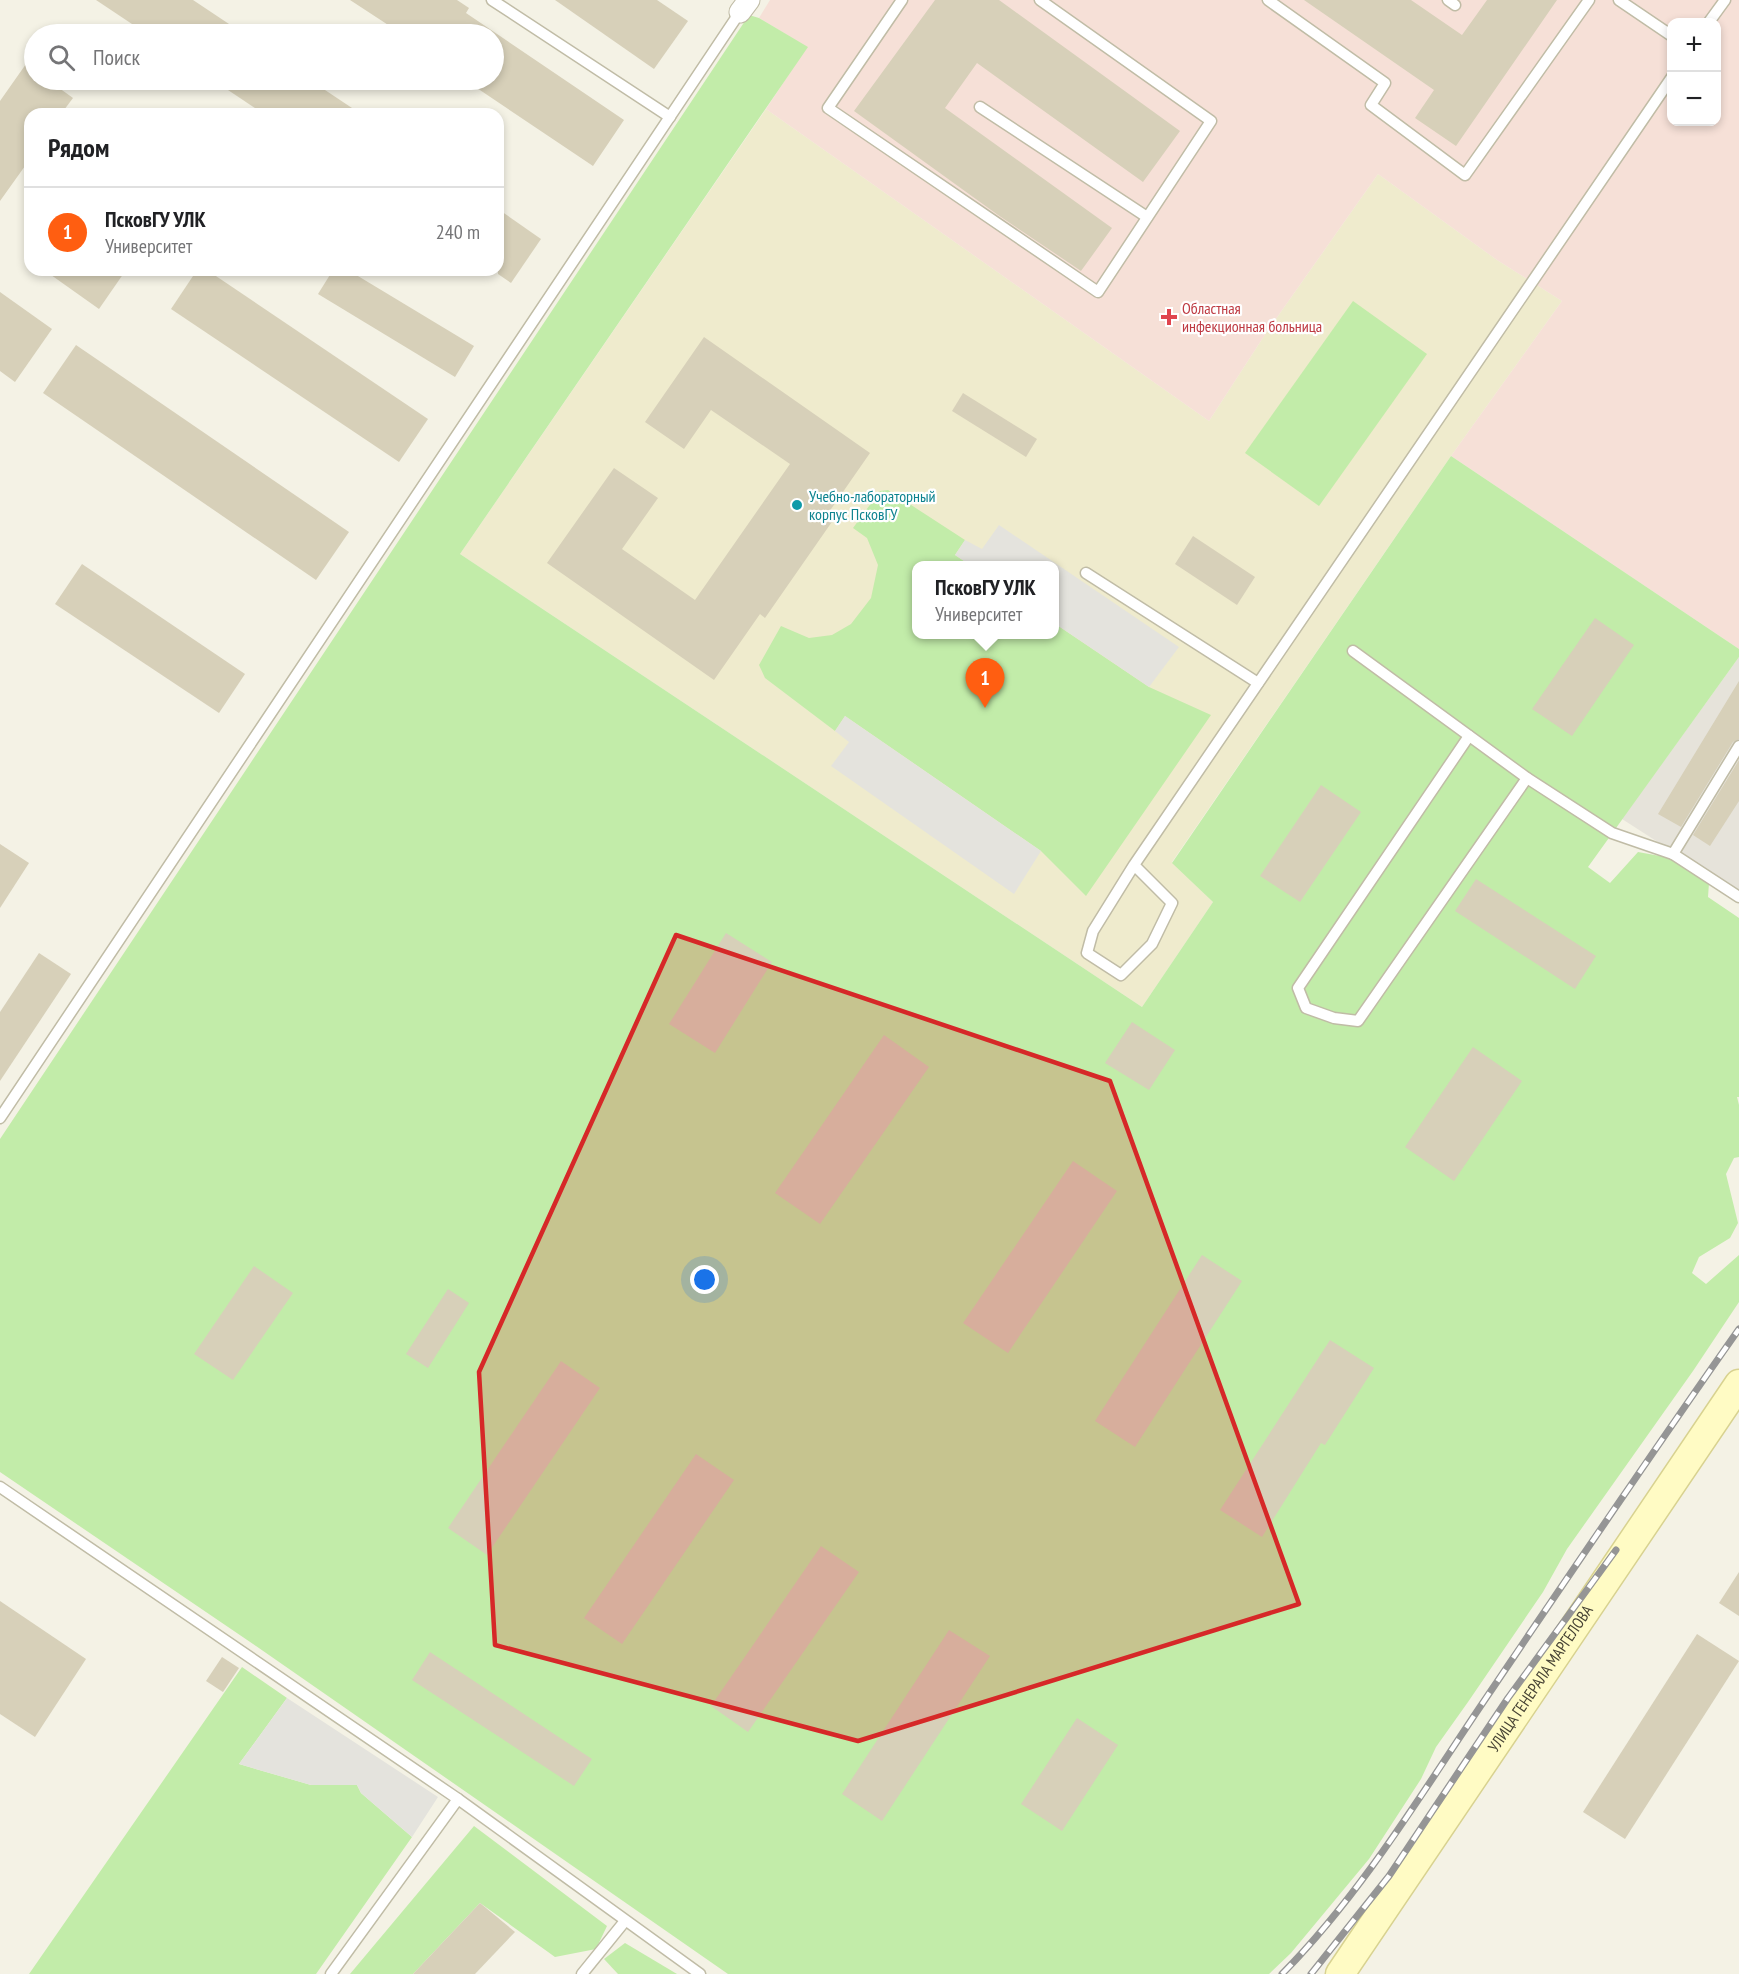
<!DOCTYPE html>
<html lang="ru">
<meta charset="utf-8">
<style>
:root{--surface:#fff;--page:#f6f6f6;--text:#202124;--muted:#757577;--line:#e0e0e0;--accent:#ff5e11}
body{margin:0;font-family:"PT Sans Narrow",sans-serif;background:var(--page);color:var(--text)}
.controls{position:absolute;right:18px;top:18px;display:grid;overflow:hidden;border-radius:12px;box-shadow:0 3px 9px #0003}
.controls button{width:54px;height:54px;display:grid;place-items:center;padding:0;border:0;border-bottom:2px solid var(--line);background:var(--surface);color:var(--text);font:30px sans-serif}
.you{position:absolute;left:705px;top:1280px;width:21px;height:21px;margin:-15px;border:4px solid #fff;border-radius:50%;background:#1a73e8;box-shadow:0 0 0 9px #1a73e833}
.badge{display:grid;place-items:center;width:39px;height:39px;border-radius:50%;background:var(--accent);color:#fff;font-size:20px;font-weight:700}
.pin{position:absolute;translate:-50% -50px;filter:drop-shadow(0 2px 3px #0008)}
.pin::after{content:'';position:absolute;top:32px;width:21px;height:18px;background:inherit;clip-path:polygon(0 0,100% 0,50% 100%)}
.popup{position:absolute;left:912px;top:561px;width:147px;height:78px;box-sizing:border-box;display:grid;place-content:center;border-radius:12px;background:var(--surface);filter:drop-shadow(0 2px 4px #0005);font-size:20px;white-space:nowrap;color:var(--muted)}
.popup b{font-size:22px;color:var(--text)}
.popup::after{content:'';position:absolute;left:50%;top:100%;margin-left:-12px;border:12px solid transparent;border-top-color:var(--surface)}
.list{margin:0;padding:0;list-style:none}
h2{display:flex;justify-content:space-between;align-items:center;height:78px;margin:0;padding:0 24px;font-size:26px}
h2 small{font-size:20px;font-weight:400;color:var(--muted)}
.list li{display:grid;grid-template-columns:39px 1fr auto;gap:18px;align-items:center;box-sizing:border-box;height:90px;padding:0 24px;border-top:2px solid var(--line)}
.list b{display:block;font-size:22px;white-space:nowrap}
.list p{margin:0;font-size:20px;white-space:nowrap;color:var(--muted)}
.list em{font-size:20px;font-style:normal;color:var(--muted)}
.icon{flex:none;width:33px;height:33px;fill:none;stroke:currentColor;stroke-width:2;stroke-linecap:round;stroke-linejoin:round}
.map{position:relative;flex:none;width:1739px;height:1974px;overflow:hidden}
.search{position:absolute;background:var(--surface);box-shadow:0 3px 9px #0003;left:24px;top:24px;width:480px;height:66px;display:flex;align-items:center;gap:15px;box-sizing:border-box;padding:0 21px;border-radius:33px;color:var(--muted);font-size:22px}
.panel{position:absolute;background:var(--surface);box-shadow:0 3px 9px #0003;left:24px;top:108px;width:480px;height:168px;border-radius:18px}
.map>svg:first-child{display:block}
</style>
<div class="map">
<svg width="1739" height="1974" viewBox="0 0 1739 1974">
<rect width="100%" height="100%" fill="#f4f2e5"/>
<polygon fill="#e6e3da" points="1739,657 1739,894 1622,819"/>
<path fill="#efebcd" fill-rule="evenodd" d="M 766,109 L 1209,421 L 1266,333 L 1378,174 L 1497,260 L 1562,301 L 1451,456 L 1172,862 L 1213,902 L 1142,1007 L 460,554 ZM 916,566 L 1054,566 L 1054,634 L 916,634 Z"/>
<path fill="#f6e0d7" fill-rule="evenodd" d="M 770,0 L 1739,0 L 1739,649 L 1451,456 L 1562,301 L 1497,260 L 1378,174 L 1266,333 L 1209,421 L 766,109 L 807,47 L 759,18 ZM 1672,22 L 1716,22 L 1716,122 L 1672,122 Z"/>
<g fill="#c2eca9">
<polygon points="749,15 759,18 808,47 460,554 1142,1007 1213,902 1172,863 1451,456 1739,649 1739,657 1588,867 1610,883 1638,852 1671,858 1709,883 1708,897 1739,918 1739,1097 1737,1097 1739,1105 1739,1157 1734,1158 1726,1174 1738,1223 1730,1238 1699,1257 1692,1273 1706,1284 1739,1255 1739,1302 1693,1371 1567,1549 1543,1592 1468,1702 1436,1747 1421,1779 1369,1859 1291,1953 1269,1974 728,1974 256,1646 0,1472 0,1139"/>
<polygon points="1353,301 1427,354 1319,506 1245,453"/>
<polygon points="888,490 965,540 955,555 970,565 916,566 916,634 1054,634 1054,623 1149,687 1211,715 1086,896 1041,851 845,716 835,731 765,678 759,665 781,626 809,638 832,635 851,624 871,598 878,565 867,538 853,528 880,491"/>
<polygon points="242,1667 287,1698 239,1764 311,1785 357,1785 361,1793 412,1837 316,1974 29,1974"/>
<polygon points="474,1826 607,1926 596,1949 555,1957 480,1903 413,1974 350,1974"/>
<polygon points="625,1943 677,1974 618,1974 604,1959"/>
</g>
<g fill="#e4e3dd">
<polygon points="999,525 1179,647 1149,687 1054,623 1054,566 970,565 955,555 965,540 982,549"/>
<polygon points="845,716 1041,851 1014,894 831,766 849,742 835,731"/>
<polygon points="287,1698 438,1797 412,1837 361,1793 357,1785 311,1785 239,1764"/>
</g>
<g fill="#d7d0b9">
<polygon points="96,0 193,0 244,34 147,34"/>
<polygon points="350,0 457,0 469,8 466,13 624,120 593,166 465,80 494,80 494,34 402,34"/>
<polygon points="555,0 657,0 688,21 654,69"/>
<polygon points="935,0 999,0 1180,131 1143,182 977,63 945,108 1112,228 1081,271 998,215 854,111"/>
<polygon points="1304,0 1411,0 1462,35 1487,0 1557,0 1456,146 1415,118 1434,90"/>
<polygon points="26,64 34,70 34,80 48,80 73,98 61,114 30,114 30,159 0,201 0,101"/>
<polygon points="213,80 310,80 361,114 264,114"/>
<polygon points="498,209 541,239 511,283 498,274"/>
<polygon points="44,270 126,270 99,309"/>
<polygon points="197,270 207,270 428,419 399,462 171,309"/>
<polygon points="333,270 348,270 474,346 455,377 318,294"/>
<polygon points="0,292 52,329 15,382 0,371"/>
<polygon points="704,337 870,453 829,512 836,516 765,618 760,614 714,680 547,563 614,468 658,498 622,549 695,600 790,464 711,410 684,449 645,422"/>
<polygon points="76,345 349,532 316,580 43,393"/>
<polygon points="963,393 1037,439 1026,457 952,411"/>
<polygon points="1193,536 1255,577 1237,605 1175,564"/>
<polygon points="82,564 245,674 219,713 55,604"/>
<polygon points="1595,618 1634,645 1572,736 1532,709"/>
<polygon points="1739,681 1739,739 1733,742 1681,827 1658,814"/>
<polygon points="1739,760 1739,801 1710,846 1693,835"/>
<polygon points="1321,785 1361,812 1300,902 1260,876"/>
<polygon points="0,844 29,863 0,908"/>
<polygon points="1476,879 1596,956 1575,989 1455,911"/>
<polygon points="726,933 772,962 715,1053 669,1024"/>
<polygon points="39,953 71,974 0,1081 0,1012"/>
<polygon points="1132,1022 1175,1050 1149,1090 1105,1063"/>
<polygon points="884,1035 929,1067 820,1224 775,1193"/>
<polygon points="1473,1047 1522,1081 1454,1181 1405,1147"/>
<polygon points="1073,1161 1117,1191 1008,1353 963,1323"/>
<polygon points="1202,1255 1242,1281 1135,1447 1095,1421"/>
<polygon points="254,1266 293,1293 233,1380 194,1354"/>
<polygon points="448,1289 469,1303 428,1368 406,1354"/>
<polygon points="1330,1340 1374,1368 1325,1445 1321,1443 1262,1537 1220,1510"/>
<polygon points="561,1361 600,1388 487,1555 448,1528"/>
<polygon points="696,1454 734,1480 622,1644 584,1618"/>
<polygon points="821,1546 859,1572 748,1732 711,1706"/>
<polygon points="1739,1572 1739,1616 1719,1603"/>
<polygon points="0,1601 86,1659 35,1737 0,1714"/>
<polygon points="949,1630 990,1656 882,1821 842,1794"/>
<polygon points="1697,1634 1739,1661 1625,1839 1583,1812"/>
<polygon points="430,1652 592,1759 574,1786 412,1680"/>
<polygon points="222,1657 239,1668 223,1692 206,1681"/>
<polygon points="1077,1718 1118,1745 1062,1831 1021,1804"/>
<polygon points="480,1903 515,1932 475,1974 413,1974"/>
</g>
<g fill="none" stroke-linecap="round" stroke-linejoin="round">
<g stroke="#c0bca6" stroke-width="13">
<g id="lane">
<polyline points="492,0 670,117"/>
<polyline points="902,0 828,108 1098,292 1211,121 1040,0"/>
<polyline points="1268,0 1385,83 1371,105 1465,175 1589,0"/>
<polyline points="1448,0 1455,5"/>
<polyline points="1619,0 1672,36"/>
<polyline points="1709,22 1725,0"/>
<polyline points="980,107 1147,217"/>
<polyline points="1086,573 1258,683"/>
<polyline points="1353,651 1527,778 1612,833 1673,854"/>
<polyline points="1469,736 1298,988 1306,1008 1334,1018 1358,1021 1527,778"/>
<polyline points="1739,746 1673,854 1739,897"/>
<polyline points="1134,865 1172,903 1152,944 1121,975 1087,953 1093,931 1134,865 1672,77"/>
<polyline points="0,1118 740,12"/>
<polyline points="0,1487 458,1799 700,1974"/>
<polyline points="331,1974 458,1799"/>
<polyline points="582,1974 625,1921"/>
</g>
</g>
<g stroke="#c0bca6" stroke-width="23">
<polyline id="street" points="740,12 749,0"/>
</g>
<g stroke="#d8d290" stroke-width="31">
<g id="secondary">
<path id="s1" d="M 1340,1974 L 1739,1384"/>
</g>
</g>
<use href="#lane" stroke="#fff" stroke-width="10"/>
<use href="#street" stroke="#fff" stroke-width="21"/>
<use href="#secondary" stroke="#fffbc4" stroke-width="28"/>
<g stroke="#959595" stroke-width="7">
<g id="rail">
<path d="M 1282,1974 C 1361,1894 1420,1796 1482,1704 C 1567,1578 1652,1453 1739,1329"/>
<polyline points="1311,1974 1389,1876 1508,1698 1616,1550"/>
</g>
</g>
<use href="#rail" stroke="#fff" stroke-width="4.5" stroke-dasharray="14" stroke-linecap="butt"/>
</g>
<path fill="#d62828" fill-opacity="0.2" stroke="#d62828" stroke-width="4.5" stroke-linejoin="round" d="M 676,935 L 1110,1081 L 1299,1604 L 858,1741 L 495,1645 L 479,1372 Z"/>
<path fill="#e0444e" stroke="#fff" stroke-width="2" d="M1166 308h6v6h6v6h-6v6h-6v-6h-6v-6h6z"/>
<circle fill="#0f9aa8" stroke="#fff" stroke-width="2" cx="797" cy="505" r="6"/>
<g text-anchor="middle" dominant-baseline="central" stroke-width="4.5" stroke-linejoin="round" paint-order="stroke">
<g font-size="16" fill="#be3a42" stroke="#fff" text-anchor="start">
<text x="1182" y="308">Областная<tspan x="1182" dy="18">инфекционная больница</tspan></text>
</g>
<g font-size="16" fill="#0d838f" stroke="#fff" text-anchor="start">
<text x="809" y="496">Учебно-лабораторный<tspan x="809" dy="18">корпус ПсковГУ</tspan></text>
</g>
<g font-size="16" fill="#474334" stroke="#fff">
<text stroke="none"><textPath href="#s1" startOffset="357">УЛИЦА ГЕНЕРАЛА МАРГЕЛОВА</textPath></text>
</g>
</g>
</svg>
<div class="controls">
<button>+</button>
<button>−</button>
</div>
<div class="you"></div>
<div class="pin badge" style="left:985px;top:708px">1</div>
<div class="popup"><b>ПсковГУ УЛК</b>Университет</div>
<div class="search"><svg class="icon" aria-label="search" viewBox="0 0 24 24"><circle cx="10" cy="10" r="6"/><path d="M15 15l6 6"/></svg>Поиск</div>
<section class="panel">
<h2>Рядом<small></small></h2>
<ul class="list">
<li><span class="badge">1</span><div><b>ПсковГУ УЛК</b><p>Университет</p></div><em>240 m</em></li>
</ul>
</section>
</div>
